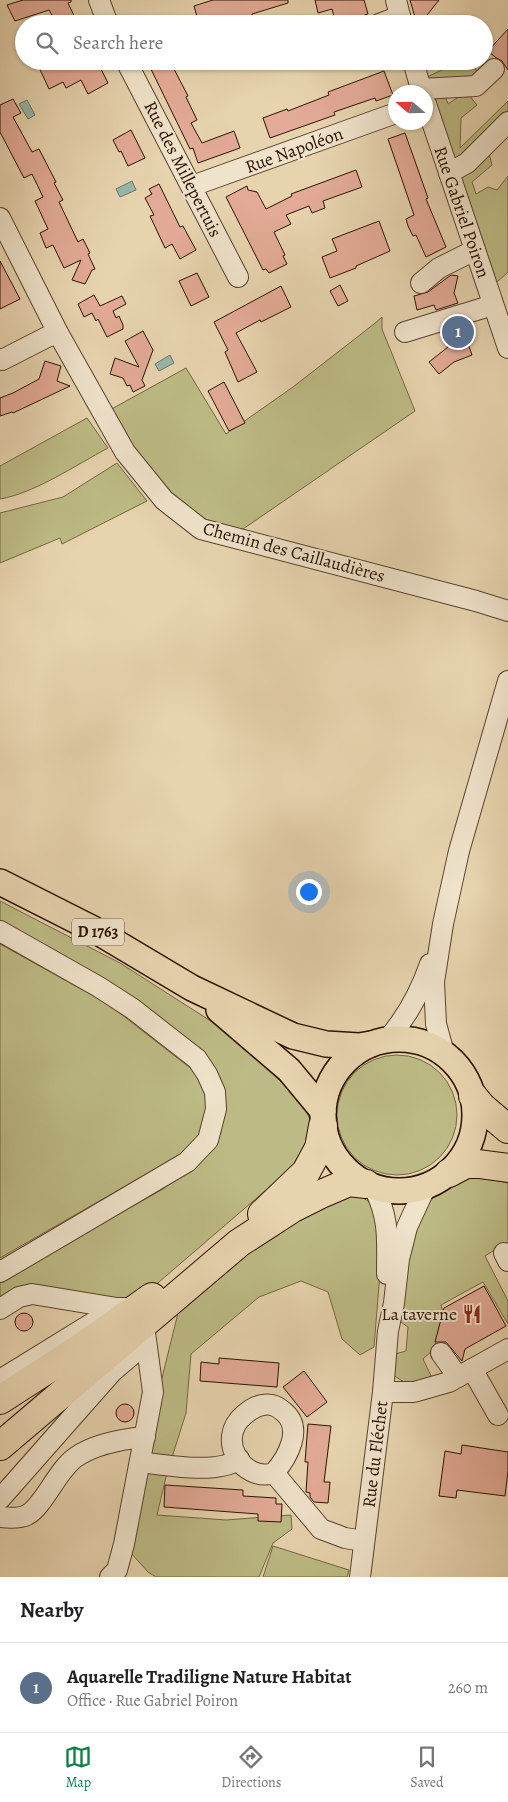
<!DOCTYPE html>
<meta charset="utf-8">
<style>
:root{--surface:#fff;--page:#f2f2f2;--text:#202124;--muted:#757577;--line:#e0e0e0;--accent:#0b8043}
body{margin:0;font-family:Alegreya,serif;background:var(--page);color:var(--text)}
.compass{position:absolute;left:388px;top:85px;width:45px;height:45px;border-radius:50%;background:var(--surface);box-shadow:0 1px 4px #0004;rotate:290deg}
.you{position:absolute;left:308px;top:891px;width:18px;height:18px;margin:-12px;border:4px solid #fff;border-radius:50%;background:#1a73e8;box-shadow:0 0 0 8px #1a73e833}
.badge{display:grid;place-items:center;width:32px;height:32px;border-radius:50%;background:var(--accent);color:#fff;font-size:16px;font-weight:700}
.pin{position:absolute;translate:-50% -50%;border:2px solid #fff;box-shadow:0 1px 5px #0006}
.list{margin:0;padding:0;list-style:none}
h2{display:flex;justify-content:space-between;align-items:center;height:65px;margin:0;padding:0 20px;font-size:21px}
h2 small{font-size:16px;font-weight:400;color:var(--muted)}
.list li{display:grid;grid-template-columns:32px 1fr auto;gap:15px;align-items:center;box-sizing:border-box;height:90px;padding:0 20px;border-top:1px solid var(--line)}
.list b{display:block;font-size:19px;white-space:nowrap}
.list p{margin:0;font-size:16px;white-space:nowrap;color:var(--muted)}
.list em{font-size:16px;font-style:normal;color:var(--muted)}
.icon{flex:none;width:28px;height:28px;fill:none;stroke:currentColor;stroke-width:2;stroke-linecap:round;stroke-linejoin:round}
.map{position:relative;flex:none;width:508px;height:1577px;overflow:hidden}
.search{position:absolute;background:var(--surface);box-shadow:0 1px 4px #0004;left:15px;right:15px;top:15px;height:55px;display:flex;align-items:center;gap:12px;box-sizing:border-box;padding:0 18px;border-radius:28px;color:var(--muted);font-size:19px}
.sheet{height:155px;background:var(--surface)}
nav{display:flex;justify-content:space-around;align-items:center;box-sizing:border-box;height:70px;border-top:1px solid var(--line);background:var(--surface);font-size:14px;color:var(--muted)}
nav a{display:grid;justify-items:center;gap:2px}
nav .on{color:var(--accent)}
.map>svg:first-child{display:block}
</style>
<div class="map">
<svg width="508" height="1577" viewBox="0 0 508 1577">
<rect width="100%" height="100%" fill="#e7d4af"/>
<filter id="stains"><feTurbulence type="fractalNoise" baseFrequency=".004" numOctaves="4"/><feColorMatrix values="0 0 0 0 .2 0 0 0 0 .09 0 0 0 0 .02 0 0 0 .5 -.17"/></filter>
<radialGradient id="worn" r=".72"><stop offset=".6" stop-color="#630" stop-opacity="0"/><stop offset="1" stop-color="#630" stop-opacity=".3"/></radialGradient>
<g fill="#bdbb85" stroke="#746642">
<polygon points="461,61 464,61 477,70 472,83 445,96 448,104 457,98 468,94 477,105 461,118 460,148 508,101 508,114 452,163 427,77"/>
<polygon points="489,153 492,165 472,182 476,194 488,187 497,190 508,176 508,272 496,283 461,176"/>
<polygon points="382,317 382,329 415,411 243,529 220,528 216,522 196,518 157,482 108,411 186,368 226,434 293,387 374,324"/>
<path d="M 87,418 L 108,448 C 76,465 35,493 0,499 L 0,466 Z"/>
<polygon points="117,463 147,501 62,544 60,538 0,563 0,513 63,497"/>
<polygon points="0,901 120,963 228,1032 301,1100 312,1124 304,1151 287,1172 145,1294 126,1299 99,1298 50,1287 22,1288 0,1300 0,1281 163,1189 206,1154 221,1133 221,1090 206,1061 0,925"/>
<polygon points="0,944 108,1004 198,1074 207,1101 203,1130 190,1149 0,1258"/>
<circle cx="397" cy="1115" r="60"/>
<polygon points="473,1177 488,1178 508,1183 508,1251 501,1246 485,1256 508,1301 508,1324 483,1282 441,1305 443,1312 434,1349 423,1359 433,1380 410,1386 393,1375 395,1354 406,1351 408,1327 398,1320 405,1256 419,1214 434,1197 454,1183"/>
<polygon points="358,1195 368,1201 378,1211 380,1273 374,1347 360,1355 342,1339 328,1292 301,1281 259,1297 191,1354 186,1413 167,1473 157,1515 226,1520 291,1515 292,1529 273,1543 259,1577 156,1577 148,1572 131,1553 159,1390 179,1309 192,1289 334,1198"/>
<polygon points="273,1546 349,1570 347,1577 263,1577"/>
</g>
<g fill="#97b8ad" stroke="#6c7568">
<polygon points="27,100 35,115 28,119 19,104"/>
<polygon points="132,181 136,190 120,197 116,189"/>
<polygon points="170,355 174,363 159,371 155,364"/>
</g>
<g fill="#e3ab97" stroke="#2c1100">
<polygon points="23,0 71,0 71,2 68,3 78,24 57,24 49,10 15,21 7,5"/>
<polygon points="213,0 288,0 288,3 252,14 252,16 242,19 243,24 199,24 194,6"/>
<polygon points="315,0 364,0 368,14 336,24 332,9 318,13"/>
<polygon points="410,0 439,0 420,24 417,24"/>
<polygon points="508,29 508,70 502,61 495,57 488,51"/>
<polygon points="36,61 97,61 108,83 88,94 81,80 66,88 63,82 49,89"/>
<polygon points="147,61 188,61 174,69 188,96 186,97 197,120 191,123 202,143 234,131 240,148 198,163 193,148 190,149"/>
<polygon points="384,71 393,95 376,101 375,98 334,112 335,115 270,138 263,118 287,109 288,111 329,95 328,92"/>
<polygon points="13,99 21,113 13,117 32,152 39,149 56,182 54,183 63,200 59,202 78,242 83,239 90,253 88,254 95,269 92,270 85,284 72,280 81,260 64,268 53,245 46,248 40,233 48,229 35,201 43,197 32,174 24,178 0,132 0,105"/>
<polygon points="131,130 145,158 128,166 121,151 119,152 113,140"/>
<polygon points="405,133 428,198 426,199 446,247 426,257 416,235 413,236 408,226 406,219 414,215 388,139"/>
<polygon points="356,170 362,187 323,201 325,208 312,213 309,206 286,215 291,224 274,232 285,255 283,256 287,264 269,273 266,269 263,270 226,197 247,186 248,190 257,192 266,209 292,196 291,194"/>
<polygon points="159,184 180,227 183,226 196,250 180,259 172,244 165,248 150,216 154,215 145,198 152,194 149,189"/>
<polygon points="379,221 390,251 356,266 356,268 330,278 322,257 337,251 332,239"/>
<polygon points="0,261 20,299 0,309"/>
<polygon points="197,273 209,297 191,306 179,281"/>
<polygon points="451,275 458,276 454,293 458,303 436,310 434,305 417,310 414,296 428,292"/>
<polygon points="340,285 348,301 338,306 330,291"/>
<polygon points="281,286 291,307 261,322 260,320 236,333 257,372 238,382 225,352 228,350 214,322"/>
<polygon points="94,295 100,306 122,296 126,304 113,311 116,318 119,316 123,325 123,329 107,337 98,319 96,321 92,313 84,317 78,304"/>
<polygon points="462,327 472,355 454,362 439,374 429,362 448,347 443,333"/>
<polygon points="143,331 153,350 142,380 145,386 133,392 130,385 127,386 123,378 110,374 115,358 139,367 125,341"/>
<polygon points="45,361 61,366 57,381 70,386 13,413 12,412 0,416 0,398 13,393 39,379"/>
<polygon points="224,382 245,423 229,431 208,391"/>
<polygon points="484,1286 506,1326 465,1349 462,1361 446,1342 435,1342 444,1308"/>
<circle cx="24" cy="1322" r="9"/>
<polygon points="219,1358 279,1363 277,1387 200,1381 201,1362 219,1364"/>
<polygon points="304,1371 327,1402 307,1417 283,1387"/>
<circle cx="125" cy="1413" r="9"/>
<polygon points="308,1424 331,1426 324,1482 330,1482 328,1503 314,1502 310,1497 310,1493 306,1492 308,1462 305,1462"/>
<polygon points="462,1445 508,1452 508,1471 505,1496 457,1490 456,1498 439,1496 445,1451 461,1454"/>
<polygon points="165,1485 243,1490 243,1496 276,1498 276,1504 282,1504 281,1522 258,1521 258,1514 164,1507"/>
</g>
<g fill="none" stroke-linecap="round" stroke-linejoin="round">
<g stroke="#5b422c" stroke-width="22">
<g id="minor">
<polyline points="99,0 108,24"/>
<polyline points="396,0 402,24"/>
<polyline points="379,24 400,16"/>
<polyline points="126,61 238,277"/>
<polyline points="413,61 422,92"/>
<polyline points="421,89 476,86 494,69"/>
<polyline points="426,104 508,348"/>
<polyline points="449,173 467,163 508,122"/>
<polyline points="192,186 396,113"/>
<polyline points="0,218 58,333 125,452 164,500 201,529 476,601 508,611"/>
<polyline points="421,283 439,268 475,250"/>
<polyline points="405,332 493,305"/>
<polyline points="0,359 2,360 47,337 58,333"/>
<polyline points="0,931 99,987 133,1009 197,1059 207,1074 215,1092 216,1109 208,1140 187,1162 0,1272"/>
<path d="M 387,1040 C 407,1017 420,993 430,964"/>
<polyline points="444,1053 436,1024 434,982 443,924 459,851 508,681"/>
<path d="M 374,1188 C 390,1219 387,1241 387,1274"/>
<polyline points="504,1253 508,1261"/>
<polyline points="0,1309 19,1297 32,1294 117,1308 137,1308 144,1325 153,1392 124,1544 117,1570 110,1577"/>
<polyline points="441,1353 458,1377"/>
<polyline points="472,1369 498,1415"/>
<polyline points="0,1380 115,1309"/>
<polyline points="383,1392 414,1392 449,1382 508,1349"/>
<path d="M 140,1462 C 166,1465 218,1475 239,1459"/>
<path d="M 274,1473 C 243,1483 215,1439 244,1415 C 250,1410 255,1406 263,1405 C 272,1403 278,1407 284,1412 C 304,1429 287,1458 274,1473 L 321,1529 L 345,1538 L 364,1541"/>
<polyline points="0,1499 112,1372 146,1343"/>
<path d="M 0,1517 C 8,1518 19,1519 27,1515 C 44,1506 57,1470 76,1457 C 95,1444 123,1439 145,1437"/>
<polyline points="360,1577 383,1392 388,1331 394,1303 399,1259 407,1227 425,1188"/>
</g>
</g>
<g stroke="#2c1100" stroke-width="28">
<g id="major">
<polyline points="0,882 93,929 192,988 293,1036 326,1044 359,1046 371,1044"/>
<polyline points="219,1010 289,1070 323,1111"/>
<circle cx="399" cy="1115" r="76"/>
</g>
</g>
<g stroke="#2c1100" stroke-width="30">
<g id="highway">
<polyline points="473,1096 482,1107 508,1129"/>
<polyline points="449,1173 466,1164 479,1164 508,1168"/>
<polyline points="262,1214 306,1172 319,1148 323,1126"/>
<polyline points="0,1400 82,1347 152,1297"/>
<polyline points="0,1446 239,1243 293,1208 319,1195 349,1182 366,1184"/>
</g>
</g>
<use href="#minor" stroke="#efe3cb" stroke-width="20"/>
<use href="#major" stroke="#e7d4af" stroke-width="25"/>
<use href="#highway" stroke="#e7d4af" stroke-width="28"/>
</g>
<defs>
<g id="restaurant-bare" transform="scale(1.5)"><path d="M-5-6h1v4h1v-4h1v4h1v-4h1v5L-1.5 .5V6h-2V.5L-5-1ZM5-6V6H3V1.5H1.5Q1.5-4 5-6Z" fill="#8f2418" stroke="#efe3cb" stroke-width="2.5" paint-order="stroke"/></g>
</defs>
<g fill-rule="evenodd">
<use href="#restaurant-bare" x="472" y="1314"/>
</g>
<g text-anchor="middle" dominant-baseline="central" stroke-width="4" stroke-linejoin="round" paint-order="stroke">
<rect fill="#efe3cb" stroke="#66503d" stroke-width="1" x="72" y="918.5" width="52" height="27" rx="4"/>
<g font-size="16" font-weight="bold" fill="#2c1100">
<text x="98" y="932">D 1763</text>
</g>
<g font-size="18" fill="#2c1100" stroke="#efe3cb">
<text transform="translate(294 150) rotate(-20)">Rue Napoléon</text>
<text transform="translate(183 169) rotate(63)">Rue des Millepertuis</text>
<text transform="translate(462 212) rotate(71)">Rue Gabriel Poiron</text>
<text transform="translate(294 552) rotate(15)">Chemin des Caillaudières</text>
<text transform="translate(375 1454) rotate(-83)">Rue du Fléchet</text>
</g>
<g font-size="18" fill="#2c1100" stroke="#efe3cb" text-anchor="end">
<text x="457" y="1314">La taverne</text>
</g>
</g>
<rect width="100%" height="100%" filter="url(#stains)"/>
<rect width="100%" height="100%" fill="url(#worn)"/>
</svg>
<svg class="compass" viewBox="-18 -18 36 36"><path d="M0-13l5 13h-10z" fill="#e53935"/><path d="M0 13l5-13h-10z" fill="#757577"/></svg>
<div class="you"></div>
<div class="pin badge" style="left:458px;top:332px;background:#5c6f8a">1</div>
<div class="search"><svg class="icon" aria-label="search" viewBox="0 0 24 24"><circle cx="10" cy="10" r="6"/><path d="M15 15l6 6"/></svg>Search here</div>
</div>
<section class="sheet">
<h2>Nearby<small></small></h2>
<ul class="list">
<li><span class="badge" style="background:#5c6f8a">1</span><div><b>Aquarelle Tradiligne Nature Habitat</b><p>Office · Rue Gabriel Poiron</p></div><em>260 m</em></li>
</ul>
</section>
<nav>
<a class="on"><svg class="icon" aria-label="map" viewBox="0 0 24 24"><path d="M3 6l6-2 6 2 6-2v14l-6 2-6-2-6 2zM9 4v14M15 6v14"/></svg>Map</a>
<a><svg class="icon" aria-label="directions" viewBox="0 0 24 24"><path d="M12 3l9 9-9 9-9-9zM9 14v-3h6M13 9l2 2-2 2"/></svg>Directions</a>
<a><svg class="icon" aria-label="saved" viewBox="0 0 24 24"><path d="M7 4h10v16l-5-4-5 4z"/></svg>Saved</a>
</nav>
